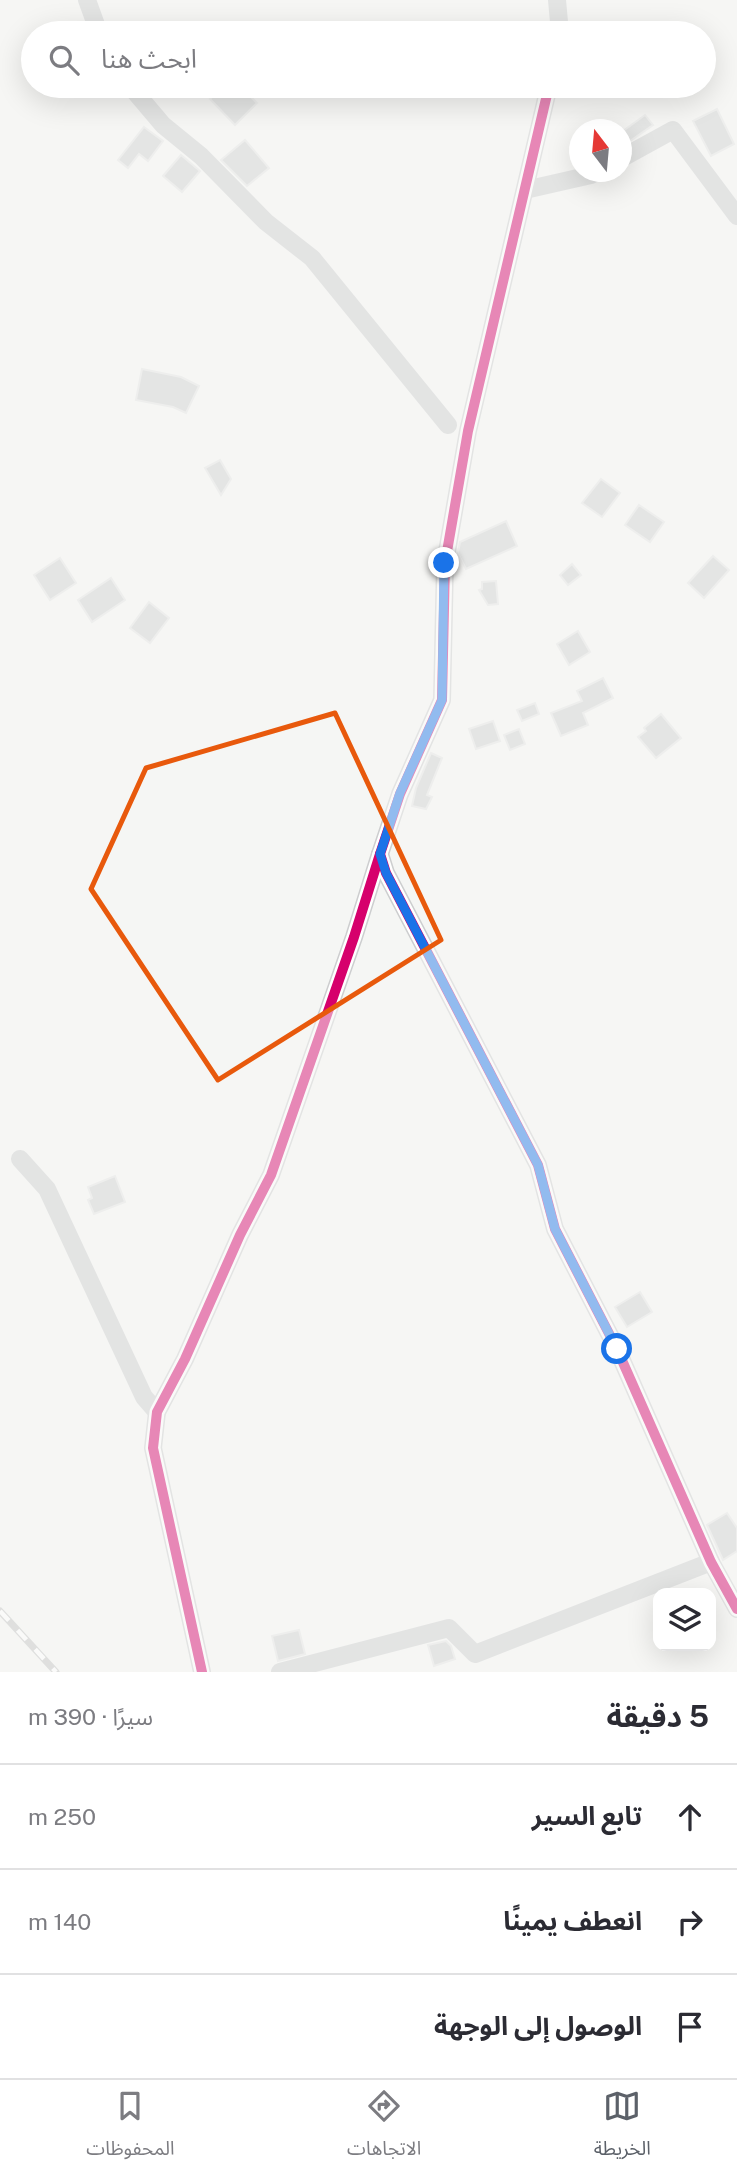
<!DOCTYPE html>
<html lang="ar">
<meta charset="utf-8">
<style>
:root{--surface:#fff;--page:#f2f2f3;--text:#2b2b33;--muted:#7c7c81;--line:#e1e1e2;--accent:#5c6169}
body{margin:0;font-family:"Public Sans","Noto Sans Arabic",sans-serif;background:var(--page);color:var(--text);direction:rtl}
.controls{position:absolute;right:21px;bottom:21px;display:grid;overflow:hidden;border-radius:14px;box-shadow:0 7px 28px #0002}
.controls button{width:63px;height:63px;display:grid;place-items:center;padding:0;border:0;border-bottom:2px solid var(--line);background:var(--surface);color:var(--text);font:35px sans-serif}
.compass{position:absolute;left:569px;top:119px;width:63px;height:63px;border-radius:50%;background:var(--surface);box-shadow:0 7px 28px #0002;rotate:344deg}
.stop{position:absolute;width:21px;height:21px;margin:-16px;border:5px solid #1a73e8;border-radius:50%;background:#fff}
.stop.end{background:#1a73e8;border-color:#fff;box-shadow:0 2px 7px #0008}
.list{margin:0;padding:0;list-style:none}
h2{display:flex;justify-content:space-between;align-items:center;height:91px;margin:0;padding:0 28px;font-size:30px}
h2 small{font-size:23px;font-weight:400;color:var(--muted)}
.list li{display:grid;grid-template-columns:46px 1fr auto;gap:21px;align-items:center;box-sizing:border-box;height:105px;padding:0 28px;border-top:2px solid var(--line)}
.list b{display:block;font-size:26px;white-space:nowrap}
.list em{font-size:23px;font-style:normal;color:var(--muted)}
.icon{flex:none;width:38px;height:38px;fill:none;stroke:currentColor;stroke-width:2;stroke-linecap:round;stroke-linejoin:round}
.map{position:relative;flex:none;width:737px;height:1672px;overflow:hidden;direction:ltr}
.search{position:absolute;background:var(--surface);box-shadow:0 7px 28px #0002;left:21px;right:21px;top:21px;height:77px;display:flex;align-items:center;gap:18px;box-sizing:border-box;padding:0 24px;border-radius:38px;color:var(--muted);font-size:26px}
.sheet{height:406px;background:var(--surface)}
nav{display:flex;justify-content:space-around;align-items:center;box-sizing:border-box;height:98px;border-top:2px solid var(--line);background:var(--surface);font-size:19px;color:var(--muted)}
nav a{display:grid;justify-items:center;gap:4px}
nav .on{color:var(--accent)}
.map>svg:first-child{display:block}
</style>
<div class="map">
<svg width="737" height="1672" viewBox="0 0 737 1672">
<rect width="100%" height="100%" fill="#f5f6f4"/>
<g fill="#ced0d0" stroke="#e4e5e4" stroke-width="2">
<polygon points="201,86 240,86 257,103 235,125 210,99 212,97"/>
<polygon points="717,109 734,144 711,156 693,121"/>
<polygon points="645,115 653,125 630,141 623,131"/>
<polygon points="144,127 163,141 148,161 139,154 128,168 118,160"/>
<polygon points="245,140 269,168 247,186 221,160"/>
<polygon points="181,155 200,171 182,192 163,176"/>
<polygon points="142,369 181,377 199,386 186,413 173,407 136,400"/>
<polygon points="220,460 231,479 221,495 205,468"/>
<polygon points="601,479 620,493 602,517 582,503"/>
<polygon points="639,505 664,522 650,542 625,525"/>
<polygon points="506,521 517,546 466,569 458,553 460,542"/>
<polygon points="713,556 729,570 704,598 688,583"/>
<polygon points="60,558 76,583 50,600 34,575"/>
<polygon points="572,564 581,575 568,585 560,575"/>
<polygon points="111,578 125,600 92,622 78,600"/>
<polygon points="496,581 498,604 488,605 479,590 482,589 482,582"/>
<polygon points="149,602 169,618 150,643 130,628"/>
<polygon points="578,631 590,652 569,665 557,644"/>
<polygon points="603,678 613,698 583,713 588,725 561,736 551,713 582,701 577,691"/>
<polygon points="535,703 539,714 522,721 517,710"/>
<polygon points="661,714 681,738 656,758 638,737 646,731 644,728"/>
<polygon points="493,721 500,741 476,749 469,729"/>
<polygon points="519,729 525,744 510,750 504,735"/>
<polygon points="431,753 442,758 427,795 432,797 426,809 412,806 416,788"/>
<polygon points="115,1176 125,1202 94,1214 88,1200 92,1198 88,1187"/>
<polygon points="640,1292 652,1312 627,1327 615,1307"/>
<polygon points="727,1513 737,1528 737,1551 723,1560 707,1525"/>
<polygon points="299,1630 305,1654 278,1661 272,1636"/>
<polygon points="446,1641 451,1646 455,1659 434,1666 428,1645"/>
</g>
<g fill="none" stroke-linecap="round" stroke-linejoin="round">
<g stroke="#cdcecf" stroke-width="18">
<polyline points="87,0 99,33"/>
<polyline points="557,0 560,33"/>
<polyline points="130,86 163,125 201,156 266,222 312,258 448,425"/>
<polyline points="549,86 468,431 445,563 442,700 400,794 380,854 386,873 538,1165 555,1229 617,1349 711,1562 737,1609"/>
<polyline points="622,158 673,130 737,216"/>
<polyline points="525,190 591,175 597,172"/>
<polyline points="20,1159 47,1189 144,1397 157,1412"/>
<polyline points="202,1672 153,1448 157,1412 185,1359 240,1235 271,1175 354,937 380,854"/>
<polyline points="280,1672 449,1628 475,1654 711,1562"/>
</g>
<g stroke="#c3c4c4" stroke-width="7">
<polyline id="rail" points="0,1611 56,1672"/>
</g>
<use href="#rail" stroke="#fff" stroke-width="4.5" stroke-dasharray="13" stroke-linecap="butt"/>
<g stroke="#fff" stroke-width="15">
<g id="cycleway">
<polyline points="549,86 468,431 445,563 442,700 400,794 380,854 386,873 538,1165 555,1229 617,1349 711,1562 737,1609"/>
<polyline points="202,1672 153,1448 157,1412 185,1359 240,1235 271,1175 354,937 380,854"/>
</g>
</g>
<use href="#cycleway" stroke="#d6006c" stroke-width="10"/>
</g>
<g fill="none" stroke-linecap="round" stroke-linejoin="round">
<polyline stroke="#1a73e8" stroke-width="9" points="444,563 442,700 400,793 380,854 386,873 538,1165 555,1229 617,1349"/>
</g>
<path d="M0 0H737V1672H0ZM 335,713 L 441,940 L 218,1080 L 91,889 L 146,768 Z" fill="#f5f6f4" fill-opacity=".55" fill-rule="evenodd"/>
<path fill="none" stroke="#e8590c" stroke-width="5" stroke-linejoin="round" d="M 335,713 L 441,940 L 218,1080 L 91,889 L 146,768 Z"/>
</svg>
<div class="controls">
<button><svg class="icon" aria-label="layers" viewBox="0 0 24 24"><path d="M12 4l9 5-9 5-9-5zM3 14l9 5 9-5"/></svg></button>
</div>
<svg class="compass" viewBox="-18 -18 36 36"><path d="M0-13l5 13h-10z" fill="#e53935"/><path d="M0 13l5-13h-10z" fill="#7c7c81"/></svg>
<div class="stop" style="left:617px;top:1349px"></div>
<div class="stop end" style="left:444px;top:563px"></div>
<div class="search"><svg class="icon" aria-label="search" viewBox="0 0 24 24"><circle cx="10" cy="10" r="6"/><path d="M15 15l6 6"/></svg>ابحث هنا</div>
</div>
<section class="sheet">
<h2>5 دقيقة<small>سيرًا · 390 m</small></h2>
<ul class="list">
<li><svg class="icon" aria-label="ahead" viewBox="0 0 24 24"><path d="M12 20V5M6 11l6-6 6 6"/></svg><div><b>تابع السير</b></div><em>250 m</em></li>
<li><svg class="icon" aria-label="right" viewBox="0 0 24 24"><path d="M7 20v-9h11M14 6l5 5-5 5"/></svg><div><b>انعطف يمينًا</b></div><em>140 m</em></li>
<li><svg class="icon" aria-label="arrive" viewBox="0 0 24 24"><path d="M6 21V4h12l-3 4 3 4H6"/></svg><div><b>الوصول إلى الوجهة</b></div></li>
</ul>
</section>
<nav>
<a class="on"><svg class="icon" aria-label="map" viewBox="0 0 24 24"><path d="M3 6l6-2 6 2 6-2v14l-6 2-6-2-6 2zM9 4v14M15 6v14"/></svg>الخريطة</a>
<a><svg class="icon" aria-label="directions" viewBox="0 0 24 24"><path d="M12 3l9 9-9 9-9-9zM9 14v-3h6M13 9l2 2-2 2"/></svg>الاتجاهات</a>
<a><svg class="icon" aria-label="saved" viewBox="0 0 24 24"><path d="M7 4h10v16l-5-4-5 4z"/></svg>المحفوظات</a>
</nav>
